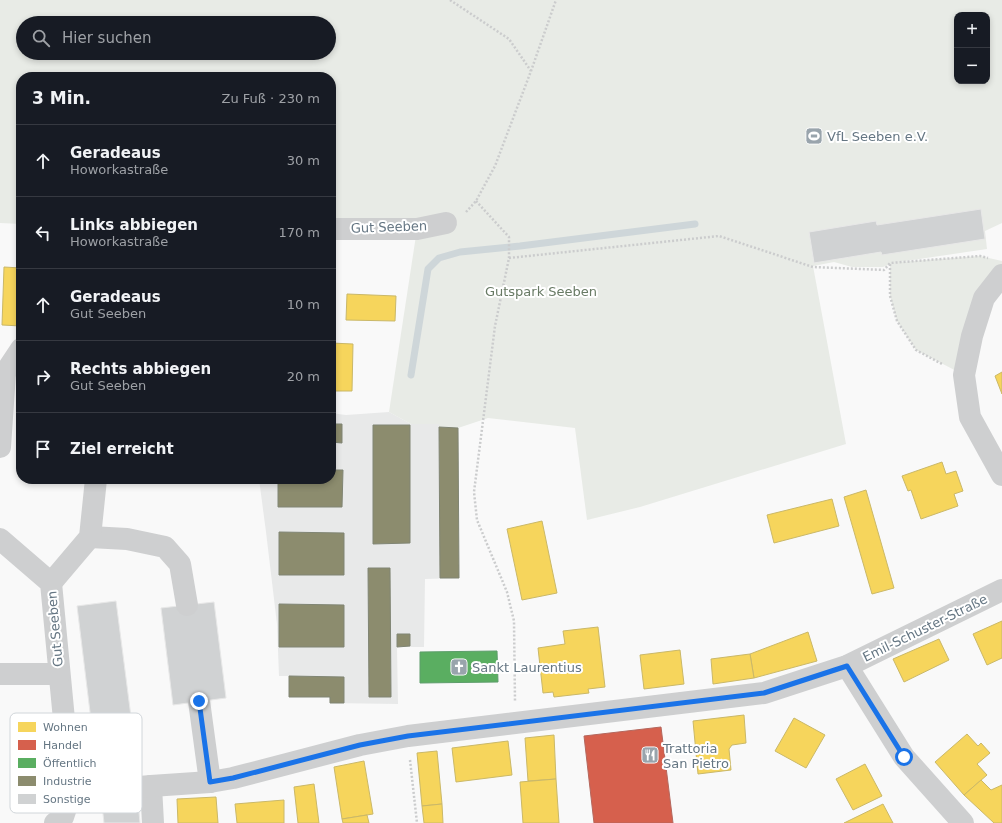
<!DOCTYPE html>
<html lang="de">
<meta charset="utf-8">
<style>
:root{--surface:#171b24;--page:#20242c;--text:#f1f3f6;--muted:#9ea1a6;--line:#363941}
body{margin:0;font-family:"DejaVu Sans",sans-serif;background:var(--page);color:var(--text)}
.controls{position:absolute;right:12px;top:12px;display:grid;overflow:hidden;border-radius:8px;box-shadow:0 2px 6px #0003}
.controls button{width:36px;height:36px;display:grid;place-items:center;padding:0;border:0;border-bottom:1px solid var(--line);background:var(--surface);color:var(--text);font:20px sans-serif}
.stop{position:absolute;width:12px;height:12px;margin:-9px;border:3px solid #1a73e8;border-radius:50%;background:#fff}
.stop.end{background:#1a73e8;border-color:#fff;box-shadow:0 1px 4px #0008}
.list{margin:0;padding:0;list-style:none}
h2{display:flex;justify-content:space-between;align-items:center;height:52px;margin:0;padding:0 16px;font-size:17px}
h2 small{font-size:13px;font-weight:400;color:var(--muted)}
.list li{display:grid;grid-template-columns:26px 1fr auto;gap:12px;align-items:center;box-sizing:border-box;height:72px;padding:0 16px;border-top:1px solid var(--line)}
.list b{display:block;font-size:15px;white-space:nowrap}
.list p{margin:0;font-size:13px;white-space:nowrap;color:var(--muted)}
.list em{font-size:13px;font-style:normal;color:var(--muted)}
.icon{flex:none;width:22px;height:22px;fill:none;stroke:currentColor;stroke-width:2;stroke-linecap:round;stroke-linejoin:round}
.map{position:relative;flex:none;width:1002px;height:823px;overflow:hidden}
.search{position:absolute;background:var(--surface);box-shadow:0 2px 6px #0003;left:16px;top:16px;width:320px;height:44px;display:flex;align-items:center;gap:10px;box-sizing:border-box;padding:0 14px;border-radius:22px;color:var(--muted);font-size:15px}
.panel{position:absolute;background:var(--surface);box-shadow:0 2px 6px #0003;left:16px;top:72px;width:320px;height:412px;border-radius:16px}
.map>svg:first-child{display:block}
</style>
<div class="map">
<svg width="1002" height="823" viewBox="0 0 1002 823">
<rect width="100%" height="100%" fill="#f9f9f9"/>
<polygon fill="#e8e9e9" points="389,412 411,424 439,424 439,427 458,428 459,578 425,579 424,647 397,647 398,704 330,703 329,697 289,697 289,676 279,676 277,624 266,532 259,479 331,479 331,413 346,415"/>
<path fill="#e8ebe6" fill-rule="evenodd" d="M 0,0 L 1002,0 L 1002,223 L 985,231 L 987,249 L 899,262 L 980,256 L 1002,261 L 1002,275 L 964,375 L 916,350 L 897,321 L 890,296 L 890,264 L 883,267 L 852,267 L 834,262 L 813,266 L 846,444 L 640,507 L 587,520 L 575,428 L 488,418 L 458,428 L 439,427 L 439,424 L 411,424 L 389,412 L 417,229 L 331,229 L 331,77 L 21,77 L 21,224 L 0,223 ZM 957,15 L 987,15 L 987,81 L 957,81 ZM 23,23 L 329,23 L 329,53 L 23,53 Z"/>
<g fill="#f6d55c" stroke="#cab868">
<polygon points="4,267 21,268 21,326 2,325"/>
<polygon points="347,294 396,296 395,321 346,320"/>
<polygon points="331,343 353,344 352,391 331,391"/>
<polygon points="1002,372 1002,394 995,376"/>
<polygon points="942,462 946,474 956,471 963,491 954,494 958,506 921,519 911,490 908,491 902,476"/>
<polygon points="866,490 894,588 872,594 844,497"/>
<polygon points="832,499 839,526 774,543 767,515"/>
<polygon points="542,521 557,593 522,600 507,529"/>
<polygon points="1002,621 1002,658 987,665 973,634"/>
<polygon points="598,627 605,687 588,689 589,693 554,697 553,692 543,693 538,648 565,644 563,631"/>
<polygon points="808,632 817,661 754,678 750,654"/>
<polygon points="939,639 949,660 904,682 893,659"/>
<polygon points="680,650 684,684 644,689 640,655"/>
<polygon points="750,654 754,678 713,684 711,659"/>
<polygon points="744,715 746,743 732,745 729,749 731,770 698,774 693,721"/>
<polygon points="794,718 825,735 806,768 775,751"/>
<polygon points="967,734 978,746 981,743 990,753 977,764 987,775 964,795 935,762"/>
<polygon points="554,735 556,779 528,781 525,738"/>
<polygon points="508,741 512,775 456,782 452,748"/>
<polygon points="437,751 442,804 422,806 417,753"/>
<polygon points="364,761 373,814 342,819 334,767"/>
<polygon points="865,764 882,796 853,810 836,779"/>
<polygon points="556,779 559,823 523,823 520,782"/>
<polygon points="981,780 991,790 1002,785 1002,823 994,823 964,795"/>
<polygon points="314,784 319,823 298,823 294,787"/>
<polygon points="216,797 218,823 178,823 177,799"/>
<polygon points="284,800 284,823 237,823 235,804"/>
<polygon points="442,804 443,823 424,823 422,806"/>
<polygon points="883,804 893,823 844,823"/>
<polygon points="367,815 369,823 343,823 342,819"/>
</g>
<polygon fill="#d6604d" stroke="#b4675d" points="661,727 673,823 594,823 584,736"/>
<polygon fill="#5aae61" stroke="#5d9d6b" points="497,651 498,682 420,683 420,652"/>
<g fill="#8c8c6e" stroke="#808574">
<polygon points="331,424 342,424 342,443 331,442"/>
<polygon points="373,425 410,425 410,543 373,544"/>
<polygon points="439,427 458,428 459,578 440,578"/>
<polygon points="331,470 343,470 342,507 278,507 278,479 331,479"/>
<polygon points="279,532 344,533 344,575 279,575"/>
<polygon points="368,568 390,568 391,697 369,697"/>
<polygon points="279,604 344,605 344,647 279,647"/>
<polygon points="397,634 410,634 410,646 397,647"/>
<polygon points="289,676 344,677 344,703 330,703 330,697 289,697"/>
</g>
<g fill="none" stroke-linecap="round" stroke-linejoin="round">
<polyline stroke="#ced6d9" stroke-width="7" points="411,375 428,269 439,258 460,252 520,246 695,224"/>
</g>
<g fill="#d0d2d3" stroke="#e8e8e8">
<polygon points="981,209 985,239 882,255 881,252 814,263 809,232 876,221 877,225"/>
<polygon points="116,601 137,763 97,769 77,606"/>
<polygon points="214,602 226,698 173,705 161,608"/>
<polygon points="138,801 140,823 104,823 102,805"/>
</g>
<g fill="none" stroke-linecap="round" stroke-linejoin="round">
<g stroke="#cbcccd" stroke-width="2.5" stroke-dasharray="2 2" stroke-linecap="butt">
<polyline points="450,0 509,39 531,71"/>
<polyline points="476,201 509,237 509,258 495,326 474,492 477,520 507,592 514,621 515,701"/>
<polyline points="466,212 476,201 495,166 531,71 556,0"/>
<polyline points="509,258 719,236 813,267 884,270 890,263 980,256 988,258"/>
<polyline points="890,264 890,296 897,321 916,350 942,364"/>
<polyline points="410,760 417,823"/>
</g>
<g stroke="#cecfd0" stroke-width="22">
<polyline points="331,229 417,229 446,223"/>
<polyline points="1002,275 984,298 972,336 964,375 970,417 1002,475"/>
<polyline points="0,447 5,373 21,349"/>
<polyline points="90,537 127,539 165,547 180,564 187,605"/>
<polyline points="0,539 51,583 71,793 63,817 55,823"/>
<polyline points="51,583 90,537 96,479"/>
<polyline points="847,666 904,757 963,823"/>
<polyline points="0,674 59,674"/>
<polyline points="199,701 210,782"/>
<polyline points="151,786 153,823"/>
<polyline points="71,793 151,786 210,782 233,778 360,745 408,736 764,693 847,666 1002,590"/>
</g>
</g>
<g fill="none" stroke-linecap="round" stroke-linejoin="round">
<polyline stroke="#1a73e8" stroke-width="5" points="199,701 210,782 233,778 360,745 408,736 764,693 847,666 904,757"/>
</g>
<defs>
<g id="stadium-square" transform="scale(0.9)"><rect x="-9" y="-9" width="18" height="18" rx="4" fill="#99a4ac" stroke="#fff"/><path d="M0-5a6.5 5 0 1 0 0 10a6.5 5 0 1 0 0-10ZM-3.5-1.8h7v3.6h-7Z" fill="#fff"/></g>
<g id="church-square" transform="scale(0.9)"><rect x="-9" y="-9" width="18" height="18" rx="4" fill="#99a4ac" stroke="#fff"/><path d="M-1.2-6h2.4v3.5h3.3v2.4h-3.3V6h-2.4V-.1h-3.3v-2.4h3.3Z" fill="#fff"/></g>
<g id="restaurant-square" transform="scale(0.9)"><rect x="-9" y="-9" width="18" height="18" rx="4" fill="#99a4ac" stroke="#fff"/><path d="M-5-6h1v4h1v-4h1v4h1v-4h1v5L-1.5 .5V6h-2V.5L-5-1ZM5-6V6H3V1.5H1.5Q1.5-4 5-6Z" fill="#fff"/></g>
</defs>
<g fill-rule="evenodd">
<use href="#stadium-square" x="814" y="136"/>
<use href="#church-square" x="459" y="667"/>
<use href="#restaurant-square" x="650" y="755"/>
</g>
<g text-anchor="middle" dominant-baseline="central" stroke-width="4" stroke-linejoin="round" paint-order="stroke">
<g font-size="13" fill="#657683" stroke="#fff" text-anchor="start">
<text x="827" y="136">VfL Seeben e.V.</text>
<text x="472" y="667">Sankt Laurentius</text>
<text x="663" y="748">Trattoria<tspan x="663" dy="15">San Pietro</tspan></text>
</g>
<g font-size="13" fill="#657683" stroke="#fff">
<text transform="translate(389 227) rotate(-2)">Gut Seeben</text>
<text transform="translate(925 628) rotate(-26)">Emil-Schuster-Straße</text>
<text transform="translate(55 629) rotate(-95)">Gut Seeben</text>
</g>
<g font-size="13" fill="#687a64" stroke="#fff">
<text x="541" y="291">Gutspark Seeben</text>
</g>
</g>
<rect x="10" y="713" width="132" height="100" rx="6" fill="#fff" stroke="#d1d6da" stroke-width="1"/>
<rect x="18" y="722" width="18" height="10" fill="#f6d55c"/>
<rect x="18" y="740" width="18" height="10" fill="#d6604d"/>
<rect x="18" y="758" width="18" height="10" fill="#5aae61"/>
<rect x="18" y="776" width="18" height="10" fill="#8c8c6e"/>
<rect x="18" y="794" width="18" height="10" fill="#d0d2d3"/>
<g font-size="11" fill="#657683">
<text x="43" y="731">Wohnen</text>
<text x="43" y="749">Handel</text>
<text x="43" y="767">Öffentlich</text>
<text x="43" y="785">Industrie</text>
<text x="43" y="803">Sonstige</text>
</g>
</svg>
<div class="controls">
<button>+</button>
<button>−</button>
</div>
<div class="stop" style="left:904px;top:757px"></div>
<div class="stop end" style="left:199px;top:701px"></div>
<div class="search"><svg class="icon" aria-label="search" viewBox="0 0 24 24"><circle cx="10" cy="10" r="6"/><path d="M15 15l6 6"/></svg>Hier suchen</div>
<section class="panel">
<h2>3 Min.<small>Zu Fuß · 230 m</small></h2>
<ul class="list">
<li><svg class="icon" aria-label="ahead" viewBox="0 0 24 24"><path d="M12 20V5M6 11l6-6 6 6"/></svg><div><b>Geradeaus</b><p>Howorkastraße</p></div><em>30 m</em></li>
<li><svg class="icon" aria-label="left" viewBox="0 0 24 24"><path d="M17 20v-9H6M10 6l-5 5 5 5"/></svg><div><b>Links abbiegen</b><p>Howorkastraße</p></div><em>170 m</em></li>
<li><svg class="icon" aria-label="ahead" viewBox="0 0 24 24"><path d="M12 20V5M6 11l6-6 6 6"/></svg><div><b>Geradeaus</b><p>Gut Seeben</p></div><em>10 m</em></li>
<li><svg class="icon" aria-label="right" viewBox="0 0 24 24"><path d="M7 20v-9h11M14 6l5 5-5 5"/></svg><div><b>Rechts abbiegen</b><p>Gut Seeben</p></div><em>20 m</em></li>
<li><svg class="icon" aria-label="arrive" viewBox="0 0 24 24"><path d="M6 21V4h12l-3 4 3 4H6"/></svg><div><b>Ziel erreicht</b></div></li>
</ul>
</section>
</div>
